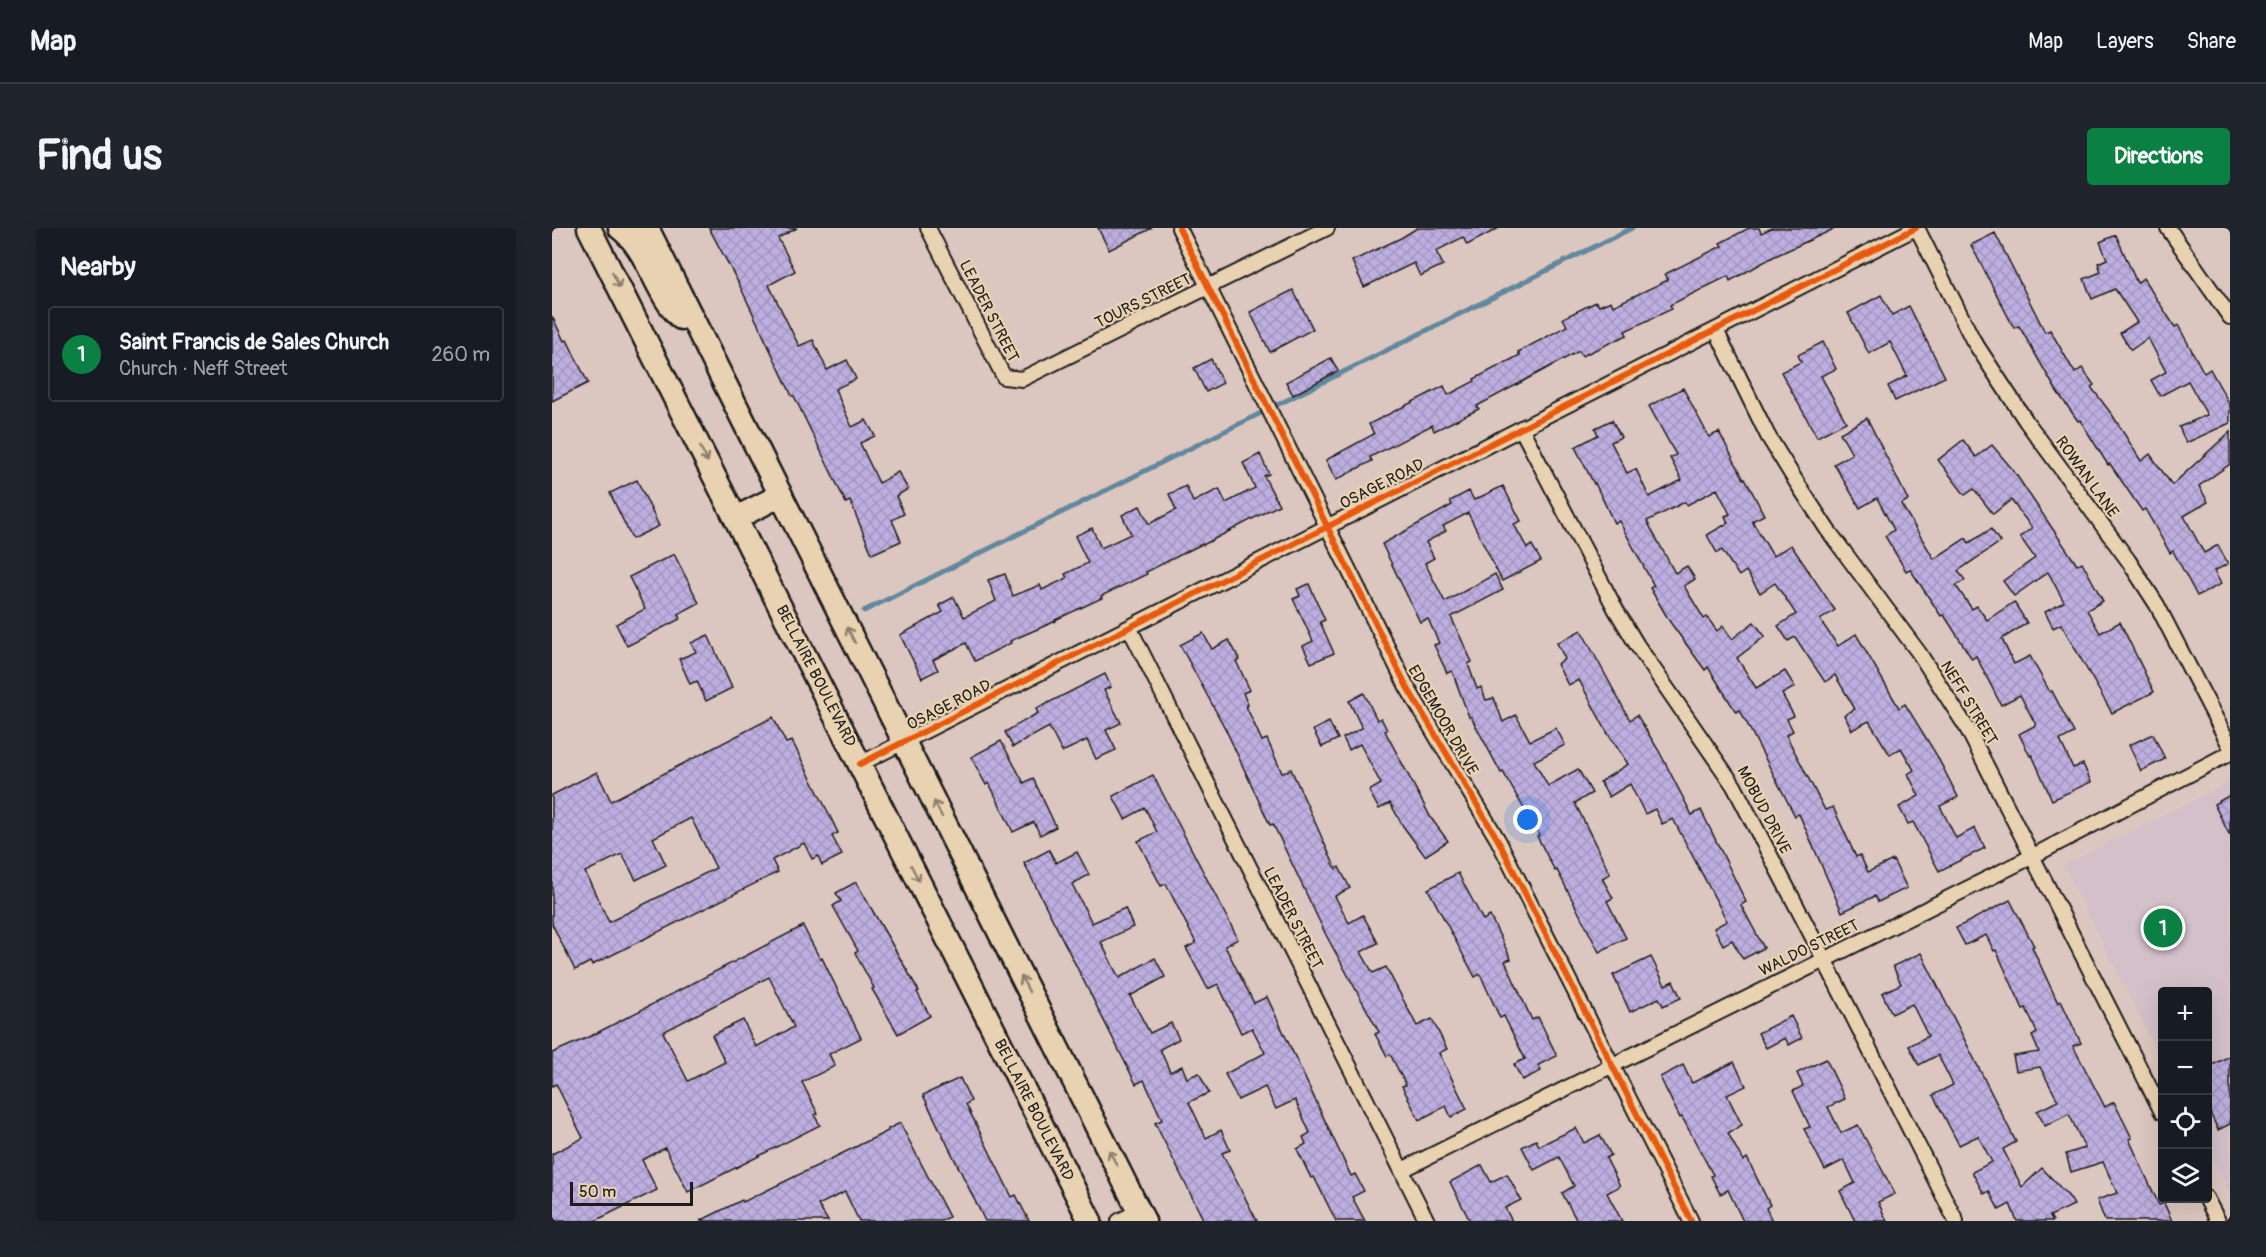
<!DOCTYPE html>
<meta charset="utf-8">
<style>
:root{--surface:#171b24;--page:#20242c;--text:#f1f3f6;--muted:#9ea1a6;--line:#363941;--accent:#0b8043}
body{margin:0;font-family:Pangolin,sans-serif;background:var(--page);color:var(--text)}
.controls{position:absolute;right:18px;bottom:18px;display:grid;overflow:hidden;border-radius:6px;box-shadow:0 6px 24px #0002}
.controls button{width:54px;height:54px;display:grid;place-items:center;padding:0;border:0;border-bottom:2px solid var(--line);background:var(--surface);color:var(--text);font:30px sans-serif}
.scale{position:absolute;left:18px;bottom:15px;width:123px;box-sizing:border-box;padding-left:6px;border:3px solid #1c1c1c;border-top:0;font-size:16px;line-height:21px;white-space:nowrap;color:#1c1c1c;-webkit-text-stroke:4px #e9d2b2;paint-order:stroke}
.you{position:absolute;left:976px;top:592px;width:21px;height:21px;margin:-15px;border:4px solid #fff;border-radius:50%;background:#1a73e8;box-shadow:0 0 0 9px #1a73e833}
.badge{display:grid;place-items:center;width:39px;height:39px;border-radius:50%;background:var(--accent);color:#fff;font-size:20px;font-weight:700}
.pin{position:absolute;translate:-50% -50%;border:3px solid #fff;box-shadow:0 2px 6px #0006}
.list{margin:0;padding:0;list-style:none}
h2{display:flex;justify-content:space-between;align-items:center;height:78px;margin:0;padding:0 24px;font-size:26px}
h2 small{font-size:20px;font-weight:400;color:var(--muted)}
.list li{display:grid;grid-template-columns:39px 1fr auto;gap:18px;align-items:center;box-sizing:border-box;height:96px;margin:0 12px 12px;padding:0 12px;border:2px solid var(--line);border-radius:6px}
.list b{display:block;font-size:22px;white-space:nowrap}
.list p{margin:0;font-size:20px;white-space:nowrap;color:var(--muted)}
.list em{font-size:20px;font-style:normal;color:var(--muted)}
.icon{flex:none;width:33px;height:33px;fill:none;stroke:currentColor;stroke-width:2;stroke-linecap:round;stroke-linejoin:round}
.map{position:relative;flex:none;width:1678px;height:993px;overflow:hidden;border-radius:6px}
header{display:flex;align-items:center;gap:36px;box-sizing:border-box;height:84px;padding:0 30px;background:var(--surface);border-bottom:2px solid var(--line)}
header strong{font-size:28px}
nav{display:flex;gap:33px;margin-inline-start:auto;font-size:21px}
.intro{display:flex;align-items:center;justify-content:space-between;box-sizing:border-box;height:144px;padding:0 36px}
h1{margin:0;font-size:42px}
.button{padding:15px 27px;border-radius:6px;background:var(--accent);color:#fff;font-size:21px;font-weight:700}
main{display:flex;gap:36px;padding:0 36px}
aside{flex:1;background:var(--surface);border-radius:6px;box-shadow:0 6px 24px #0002}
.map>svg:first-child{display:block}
</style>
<header>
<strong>Map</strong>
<nav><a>Map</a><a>Layers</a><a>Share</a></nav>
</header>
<div class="intro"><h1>Find us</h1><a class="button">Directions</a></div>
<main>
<aside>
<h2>Nearby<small></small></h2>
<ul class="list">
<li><span class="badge">1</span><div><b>Saint Francis de Sales Church</b><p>Church · Neff Street</p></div><em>260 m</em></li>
</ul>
</aside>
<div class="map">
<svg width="1678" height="993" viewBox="0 0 1678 993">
<defs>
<pattern id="building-cross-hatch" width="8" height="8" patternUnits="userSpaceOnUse" patternTransform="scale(1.5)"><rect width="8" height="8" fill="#bdaedf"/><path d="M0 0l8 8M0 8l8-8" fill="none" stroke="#a295bf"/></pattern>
</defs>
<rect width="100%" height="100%" fill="#dcc7c0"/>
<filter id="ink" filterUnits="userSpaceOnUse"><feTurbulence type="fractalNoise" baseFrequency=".0167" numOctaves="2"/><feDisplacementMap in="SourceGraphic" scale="12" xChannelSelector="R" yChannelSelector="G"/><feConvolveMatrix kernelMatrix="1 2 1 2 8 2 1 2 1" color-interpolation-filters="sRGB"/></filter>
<g filter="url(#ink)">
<polygon fill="#d3c0c9" points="1678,554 1678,966 1656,922 1656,764 1610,764 1610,833 1511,637"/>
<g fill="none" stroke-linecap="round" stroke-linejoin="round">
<polyline stroke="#63889d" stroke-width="5" points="312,383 1080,0"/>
</g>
<g fill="url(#building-cross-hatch)" stroke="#1c1c1c" stroke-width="1.5" fill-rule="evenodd">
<polygon points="157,0 245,0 226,10 243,43 217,57 247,118 261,112 275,142 295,132 304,151 283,161 300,199 314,192 323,208 308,215 327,255 346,244 356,261 344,268 352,286 340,292 349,313 320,326 298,273 294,275 242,168 240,168 187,56"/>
<polygon points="546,0 600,0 557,22"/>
<polygon points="865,0 947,0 915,17 911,9 884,23 891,37 868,48 862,35 812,59 800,33 849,10"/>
<polygon points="1197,0 1207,0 1209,5 1220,0 1284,0 1221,29 1178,53 1176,48 1118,77 1120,81 1073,103 1075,107 1030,128 1027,123 925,178 927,181 882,203 880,197 818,229 820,233 784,252 774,232 822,206 817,196 892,158 896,167 923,153 922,151 968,127 966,124 1015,98 1011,90 1044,74 1047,78 1059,73 1061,78 1116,52 1113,46 1170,18 1168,15"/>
<polygon points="1443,5 1493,104 1498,102 1523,145 1530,140 1542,157 1539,159 1561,188 1589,233 1598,226 1620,257 1678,204 1678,236 1647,258 1656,274 1632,288 1652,325 1666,317 1676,336 1662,343 1669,356 1645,368 1621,323 1618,325 1593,281 1590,283 1558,236 1556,237 1528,192 1526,193 1504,162 1467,98 1462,100 1419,17"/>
<polygon points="1564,7 1585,55 1591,50 1623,99 1626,97 1652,145 1658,141 1678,177 1678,195 1634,215 1627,199 1655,187 1636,153 1608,168 1599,152 1614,144 1596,110 1579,122 1568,105 1585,94 1563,61 1540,71 1532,51 1549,44 1546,35 1555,31 1548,14"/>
<polygon points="741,62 761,101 718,124 698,84"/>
<polygon points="1329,67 1340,87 1357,78 1393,149 1343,173 1336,158 1355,148 1338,114 1317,126 1296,85"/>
<polygon points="0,88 12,113 15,112 36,155 0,173"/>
<polygon points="1271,114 1284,141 1269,148 1294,194 1265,209 1229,144 1249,134 1246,127"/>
<polygon points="779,130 786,143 741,167 734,154"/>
<polygon points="659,131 671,155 654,164 642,140"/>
<polygon points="1131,160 1157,209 1167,204 1192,251 1193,250 1212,287 1200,293 1221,328 1239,317 1283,382 1268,392 1286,418 1304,406 1347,480 1353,476 1384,526 1406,569 1388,578 1404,610 1423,600 1433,620 1387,643 1361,594 1356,596 1347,579 1367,568 1356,546 1362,542 1349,520 1338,527 1317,493 1300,502 1292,487 1303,481 1283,447 1273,454 1243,409 1236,413 1226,398 1244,386 1223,355 1208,365 1194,343 1187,348 1170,322 1165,325 1155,307 1176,295 1173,288 1178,286 1165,261 1135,277 1133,274 1095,293 1123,345 1135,338 1143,351 1132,358 1152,391 1155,389 1165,403 1171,398 1180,411 1202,394 1213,408 1185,430 1204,460 1233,443 1243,459 1230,466 1242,488 1235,491 1241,503 1234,507 1273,582 1281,579 1304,629 1308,627 1316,644 1341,632 1355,660 1326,674 1323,668 1290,684 1247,586 1243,588 1188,482 1184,484 1156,439 1153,442 1118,394 1098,360 1102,358 1067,293 1062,295 1043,255 1042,256 1023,219 1046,207 1043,200 1060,192 1069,209 1059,214 1075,245 1084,241 1097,269 1130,252 1118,230 1124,227 1097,178"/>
<polygon points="1315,190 1356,272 1349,276 1382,331 1414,310 1417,315 1439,301 1448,314 1406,343 1413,352 1404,358 1420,381 1425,378 1435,392 1462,374 1475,395 1450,411 1462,436 1478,428 1498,464 1500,463 1522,505 1508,512 1521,540 1531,536 1539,554 1500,572 1480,527 1478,528 1467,506 1484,497 1468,467 1449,477 1424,428 1420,431 1392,387 1389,388 1358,341 1354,343 1333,308 1342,302 1325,270 1308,280 1282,236 1300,226 1288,205"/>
<polygon points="1411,212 1424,229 1440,217 1461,242 1525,337 1530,334 1551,373 1535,382 1548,405 1568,394 1602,464 1560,485 1509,396 1501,400 1493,384 1512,374 1496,344 1462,368 1451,353 1483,330 1468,309 1480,300 1459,272 1441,286 1422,261 1413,267 1386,232"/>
<polygon points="708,226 717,246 712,248 727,277 651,317 650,316 594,344 595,346 549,368 550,370 503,392 504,393 458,413 459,415 423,433 414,415 381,432 386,442 370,450 348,407 391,384 387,377 402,369 412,389 444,373 436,352 453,346 461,368 488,357 490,362 515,350 513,346 536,335 523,308 540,300 549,320 579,306 570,287 588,278 597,296 624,282 617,266 634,258 641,274 667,261 674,275 703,260 691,235"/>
<polygon points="85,252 107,298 80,311 58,265"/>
<polygon points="951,258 969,293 962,296 975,320 980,317 989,333 950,353 916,285 891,298 894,303 874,314 882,330 873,335 893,374 943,346 951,362 899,389 920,434 916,436 925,461 929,459 934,472 942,470 951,494 964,487 978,513 1004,500 1013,517 982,533 996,558 1026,541 1040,565 1023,575 1058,646 1050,650 1061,670 1055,673 1074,710 1047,724 1005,642 1003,643 985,608 987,607 951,544 949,545 919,489 917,489 900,443 895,445 882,417 887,415 876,391 868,394 830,316 900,277 898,273 917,263 922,272"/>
<polygon points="122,326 147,375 126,386 128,391 75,418 64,396 93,381 77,349"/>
<polygon points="757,356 773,392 768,394 782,425 759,435 751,418 761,413 741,371 748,368 745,361"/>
<polygon points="1029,402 1078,492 1085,487 1107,523 1140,587 1149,582 1194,674 1189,677 1212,720 1191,731 1180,712 1171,717 1162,700 1175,693 1121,591 1110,596 1103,581 1093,586 1078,556 1057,569 1048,554 1076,536 1056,506 1027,452 1016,457 1005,436 1013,431 1005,415"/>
<polygon points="651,405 660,421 677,412 688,432 684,433 698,462 691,465 696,477 694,478 710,513 715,511 730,545 739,541 784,641 787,639 798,660 783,668 797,695 811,687 826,715 809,724 821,745 834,739 865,798 880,791 895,821 887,825 915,881 899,889 894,878 867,892 850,858 854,857 838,826 835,828 823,806 827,804 774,707 721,596 718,597 674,502 628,417"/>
<polygon points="156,407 180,460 154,473 145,453 138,456 127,431 144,424 139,415"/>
<polygon points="553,446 559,459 552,462 569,495 554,502 564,522 544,531 535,512 510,524 497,499 461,519 453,504 486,485 484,481"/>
<polygon points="812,465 825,492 829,490 835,502 833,503 879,590 896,613 873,628 851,598 838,575 827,581 817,563 829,556 808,516 797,522 791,510 810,500 797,473"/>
<path d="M 221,489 L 234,515 L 240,513 L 276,584 L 286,605 L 280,608 L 290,627 L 270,637 L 266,628 L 260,631 L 252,615 L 220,632 L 226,644 L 40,737 L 38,734 L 23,742 L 0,696 L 0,567 L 45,544 L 59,573 ZM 139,590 L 164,640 L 57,694 L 33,644 L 70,626 L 84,652 L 114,637 L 101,610 Z"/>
<polygon points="777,494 786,511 770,519 761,502"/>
<polygon points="1601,506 1613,531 1589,543 1577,517"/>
<polygon points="449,513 472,555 481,550 504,599 488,607 482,594 461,604 437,555 434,557 419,529"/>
<polygon points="601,547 686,711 673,718 702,775 715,769 799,948 803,946 812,963 800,969 813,993 784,993 762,949 759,950 745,921 754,916 751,909 758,905 743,872 724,881 713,859 686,872 673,846 713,825 700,800 689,805 666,756 656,761 634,720 644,715 614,656 609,658 586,613 605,604 593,580 573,591 561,568"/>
<polygon points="1678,567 1678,608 1662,576"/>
<polygon points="497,622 504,635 525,624 537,647 520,656 540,695 573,680 581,699 549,714 567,750 603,730 613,749 578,768 598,805 619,795 627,811 608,821 618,844 630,838 635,850 647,845 657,865 637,874 654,910 669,902 678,922 670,925 705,993 652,993 603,895 610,892 592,852 584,856 472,635"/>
<polygon points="906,645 931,692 938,688 959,731 953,733 980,792 986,789 1005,828 986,837 989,843 970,852 962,836 973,831 952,788 948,790 928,746 923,749 876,661"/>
<polygon points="304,654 367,763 365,764 378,788 346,806 320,761 322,760 303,725 306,723 281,678 289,673 284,665"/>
<polygon points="1458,672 1482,718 1480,719 1506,775 1509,773 1529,815 1521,818 1553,879 1562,874 1580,910 1577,911 1607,977 1612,975 1620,993 1553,993 1545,972 1565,965 1551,934 1519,944 1514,926 1533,920 1517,886 1493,898 1485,883 1506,873 1488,839 1464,843 1461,828 1487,824 1480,808 1485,805 1474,780 1471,781 1444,722 1442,723 1434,707 1413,717 1404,700"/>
<path d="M 251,698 L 268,731 L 270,730 L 309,810 L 277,826 L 283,838 L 250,854 L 266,886 L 262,887 L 268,897 L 136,964 L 113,920 L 90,932 L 105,962 L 43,993 L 0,993 L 0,926 L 31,910 L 4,856 L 0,858 L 0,825 L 39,808 ZM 217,749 L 242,799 L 204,819 L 191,792 L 160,807 L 173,834 L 136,853 L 111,804 Z"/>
<polygon points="1369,725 1464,914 1451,921 1470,959 1490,940 1518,970 1522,977 1498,988 1501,993 1465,993 1458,976 1447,982 1437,963 1432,966 1420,944 1440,934 1426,908 1407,917 1381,867 1401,857 1386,827 1367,837 1357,818 1376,808 1360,776 1340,786 1330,765 1349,756 1341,738"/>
<polygon points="1099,729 1113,757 1121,753 1129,770 1111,778 1107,770 1078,784 1061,747"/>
<polygon points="1239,788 1250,810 1237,817 1233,810 1214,820 1206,805"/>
<polygon points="1678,828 1678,896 1666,902 1656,880 1656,839"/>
<polygon points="1274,831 1293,871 1276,879 1289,905 1306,897 1343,966 1326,974 1335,993 1303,993 1288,963 1303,955 1292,932 1273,942 1252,901 1258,899 1241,863 1251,858 1245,845"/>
<polygon points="1182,834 1194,858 1175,867 1190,897 1176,905 1191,933 1195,930 1218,977 1214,980 1220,993 1191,993 1176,962 1168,966 1159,948 1161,947 1130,889 1128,890 1108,849 1131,837 1140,855"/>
<polygon points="408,850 419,873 414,876 460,969 464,967 477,993 433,993 371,867"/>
<polygon points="348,895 397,989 389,993 307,993 293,964 266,977 276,993 148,993 190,972 191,974 336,903 336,901"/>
<polygon points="1024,900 1032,915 1048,907 1059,927 1054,930 1068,958 1055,965 1070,993 1025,993 1010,965 1022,958 1007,929 982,942 970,919 984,912 987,918"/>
<polygon points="930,937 939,954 955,946 969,972 953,980 960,993 918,993 898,954"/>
</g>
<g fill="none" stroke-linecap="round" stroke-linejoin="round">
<g stroke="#1c1c1c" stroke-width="18">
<g id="minor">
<polyline points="376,0 452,149 470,151 775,0"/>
<polyline points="627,0 855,459 946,612 1139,993"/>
<polyline points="1365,0 1421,112 1474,193 1576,332 1605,377 1678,518"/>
<polyline points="1616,0 1678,89"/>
<polyline points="1164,102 1216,208 1245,255 1275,301 1367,425 1415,500 1610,884"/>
<polyline points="969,200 1064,382 1085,417 1182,558 1272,731 1404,993"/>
<polyline points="578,401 875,993"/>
<polyline points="308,536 1364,0"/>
<polyline points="850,942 1481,628 1678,525"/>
<polyline points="1654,970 1666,993"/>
<polyline points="567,993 587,983"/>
</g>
</g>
<g stroke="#1c1c1c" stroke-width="27">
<g id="primary">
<polyline points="37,0 538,993"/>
<path d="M 68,0 C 97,22 103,65 129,90"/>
<polyline points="95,0 592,993"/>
<polyline points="184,290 229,267"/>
</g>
</g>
<use href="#minor" stroke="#e9d2b2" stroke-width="14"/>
<use href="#primary" stroke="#e9d2b2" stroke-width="22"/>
<g stroke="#e9d2b2" stroke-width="10">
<g id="cycleway">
<polyline points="627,0 855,459 946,612 1139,993"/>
<polyline points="308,536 1364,0"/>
</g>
</g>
<use href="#cycleway" stroke="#e8590c" stroke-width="6"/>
</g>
<defs><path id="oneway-shaft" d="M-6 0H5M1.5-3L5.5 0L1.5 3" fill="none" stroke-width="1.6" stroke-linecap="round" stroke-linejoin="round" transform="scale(1.5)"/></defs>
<g stroke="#8d806e">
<use href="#oneway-shaft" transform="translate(64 52) rotate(63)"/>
<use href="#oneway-shaft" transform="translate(152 226) rotate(63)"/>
<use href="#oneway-shaft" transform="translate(299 407) rotate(-117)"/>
<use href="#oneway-shaft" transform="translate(386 581) rotate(-117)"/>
<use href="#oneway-shaft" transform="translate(363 645) rotate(63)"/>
<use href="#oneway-shaft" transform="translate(473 756) rotate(-117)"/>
<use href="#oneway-shaft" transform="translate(561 930) rotate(-117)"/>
</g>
</g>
<g text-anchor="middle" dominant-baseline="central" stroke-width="4.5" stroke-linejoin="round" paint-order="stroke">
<g font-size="16" fill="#1c1c1c" stroke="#e9d2b2">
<text transform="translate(591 73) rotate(-26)">TOURS STREET</text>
<text transform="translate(437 83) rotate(63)">LEADER STREET</text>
<text transform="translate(1535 249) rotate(54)">ROWAN LANE</text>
<text transform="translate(830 256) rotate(-27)">OSAGE ROAD</text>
<text transform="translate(264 448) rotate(63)">BELLAIRE BOULEVARD</text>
<text transform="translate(1417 475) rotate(59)">NEFF STREET</text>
<text transform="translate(397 477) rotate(-27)">OSAGE ROAD</text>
<text transform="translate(891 492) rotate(60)">EDGEMOOR DRIVE</text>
<text transform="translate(1212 582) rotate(62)">MOBUD DRIVE</text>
<text transform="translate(741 690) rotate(63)">LEADER STREET</text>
<text transform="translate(1257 720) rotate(-26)">WALDO STREET</text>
<text transform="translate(482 882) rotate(63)">BELLAIRE BOULEVARD</text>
</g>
</g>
</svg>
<div class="controls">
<button>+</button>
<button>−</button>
<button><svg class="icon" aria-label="locate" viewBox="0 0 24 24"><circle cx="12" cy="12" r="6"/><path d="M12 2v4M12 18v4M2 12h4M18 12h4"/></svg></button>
<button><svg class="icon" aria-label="layers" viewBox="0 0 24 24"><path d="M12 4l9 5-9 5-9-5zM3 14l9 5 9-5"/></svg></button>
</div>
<div class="scale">50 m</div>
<div class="you"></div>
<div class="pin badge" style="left:1611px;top:700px">1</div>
</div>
</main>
